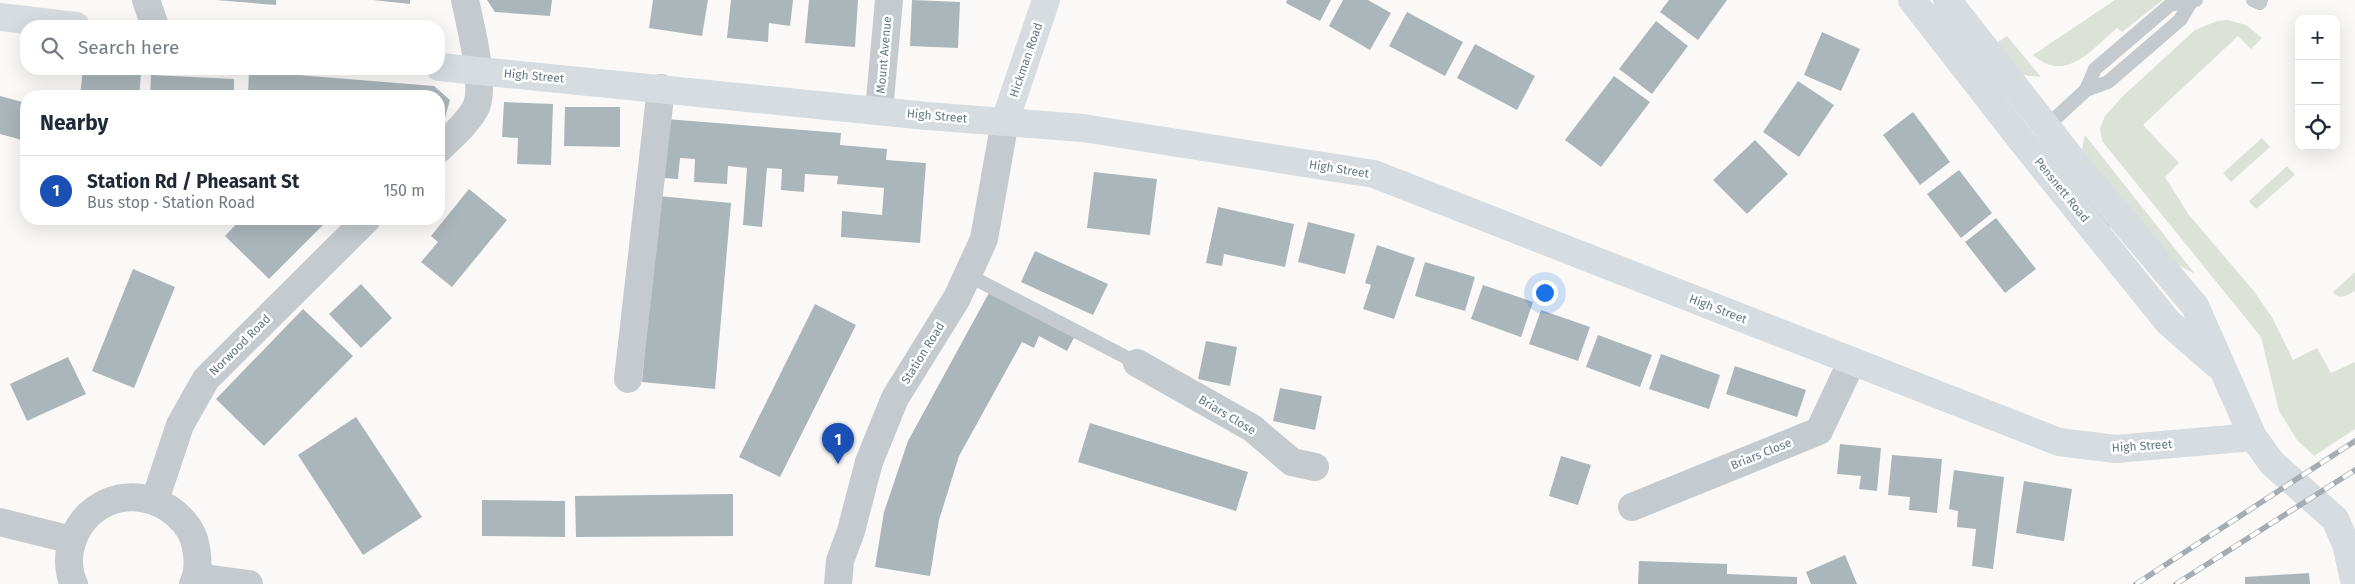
<!DOCTYPE html>
<meta charset="utf-8">
<style>
:root{--surface:#fff;--page:#f2f2f3;--text:#1f2937;--muted:#747a83;--line:#e0e1e3;--accent:#1a73e8}
body{margin:0;font-family:"Fira Sans",sans-serif;background:var(--page);color:var(--text)}
.controls{position:absolute;right:15px;top:15px;display:grid;overflow:hidden;border-radius:10px;box-shadow:0 5px 20px #0002}
.controls button{width:45px;height:45px;display:grid;place-items:center;padding:0;border:0;border-bottom:1px solid var(--line);background:var(--surface);color:var(--text);font:25px sans-serif}
.you{position:absolute;left:1544px;top:292px;width:18px;height:18px;margin:-12px;border:4px solid #fff;border-radius:50%;background:#1a73e8;box-shadow:0 0 0 8px #1a73e833}
.badge{display:grid;place-items:center;width:32px;height:32px;border-radius:50%;background:var(--accent);color:#fff;font-size:16px;font-weight:700}
.pin{position:absolute;translate:-50% -41px;filter:drop-shadow(0 1px 2px #0008)}
.pin::after{content:'';position:absolute;top:26px;width:18px;height:15px;background:inherit;clip-path:polygon(0 0,100% 0,50% 100%)}
.list{margin:0;padding:0;list-style:none}
h2{display:flex;justify-content:space-between;align-items:center;height:65px;margin:0;padding:0 20px;font-size:21px}
h2 small{font-size:16px;font-weight:400;color:var(--muted)}
.list li{display:grid;grid-template-columns:32px 1fr auto;gap:15px;align-items:center;box-sizing:border-box;height:70px;padding:0 20px;border-top:1px solid var(--line)}
.list b{display:block;font-size:19px;white-space:nowrap}
.list p{margin:0;font-size:16px;white-space:nowrap;color:var(--muted)}
.list em{font-size:16px;font-style:normal;color:var(--muted)}
.icon{flex:none;width:28px;height:28px;fill:none;stroke:currentColor;stroke-width:2;stroke-linecap:round;stroke-linejoin:round}
.map{position:relative;flex:none;width:2355px;height:584px;overflow:hidden}
.search{position:absolute;background:var(--surface);box-shadow:0 5px 20px #0002;left:20px;top:20px;width:425px;height:55px;display:flex;align-items:center;gap:12px;box-sizing:border-box;padding:0 18px;border-radius:20px;color:var(--muted);font-size:19px}
.panel{position:absolute;background:var(--surface);box-shadow:0 5px 20px #0002;left:20px;top:90px;width:425px;height:135px;border-radius:20px}
.map>svg:first-child{display:block}
</style>
<div class="map">
<svg width="2355" height="584" viewBox="0 0 2355 584">
<rect width="100%" height="100%" fill="#faf9f7"/>
<g fill="#dce2d8">
<path d="M 2115,0 L 2163,0 L 2122,32 L 2117,28 C 2091,50 2066,84 2033,55 Z"/>
<polygon points="2228,20 2246,25 2262,38 2251,49 2238,36 2143,125 2179,163 2165,177 2189,215 2253,290 2272,317 2293,360 2317,348 2331,373 2355,362 2355,429 2314,456 2297,440 2279,411 2261,337 2102,141 2100,128 2105,116 2123,96 2195,30 2217,21"/>
<polygon points="2007,36 2041,77 2021,75 1995,44"/>
<polygon points="2085,135 2195,274 2169,260 2087,163 2082,149"/>
<polygon points="2262,138 2270,147 2231,182 2223,173"/>
<polygon points="2287,166 2295,175 2256,209 2249,201"/>
<path d="M 2355,272 L 2355,291 C 2347,295 2340,301 2333,292 Z"/>
</g>
<g fill="#abb6ba">
<polygon points="216,0 276,0 276,5"/>
<polygon points="373,0 410,0 410,4"/>
<polygon points="487,0 552,0 550,16 495,12"/>
<polygon points="653,0 708,0 702,36 649,28"/>
<polygon points="731,0 793,0 790,26 769,23 768,42 727,38"/>
<polygon points="809,0 858,0 855,47 805,43"/>
<polygon points="912,0 960,2 958,48 910,46"/>
<polygon points="1287,0 1331,0 1320,21 1286,3"/>
<polygon points="1343,0 1368,0 1391,13 1370,50 1329,26"/>
<polygon points="1669,0 1727,0 1698,40 1660,12"/>
<polygon points="1407,12 1463,42 1445,76 1389,46"/>
<polygon points="1656,21 1688,46 1652,94 1619,69"/>
<polygon points="1822,32 1860,49 1841,91 1804,75"/>
<polygon points="1475,44 1535,76 1517,110 1457,78"/>
<polygon points="83,69 141,74 139,96 80,96"/>
<polygon points="249,71 434,86 450,100 444,121 439,126 439,96 248,96"/>
<polygon points="151,75 234,79 234,96 150,96"/>
<polygon points="1614,76 1650,102 1601,167 1565,140"/>
<polygon points="1798,81 1834,105 1799,157 1763,132"/>
<polygon points="0,96 26,103 26,141 0,134"/>
<polygon points="504,102 553,104 551,165 517,164 518,138 502,137"/>
<polygon points="565,107 620,107 620,147 564,146"/>
<polygon points="1913,112 1950,162 1920,185 1883,135"/>
<polygon points="666,119 841,133 840,145 887,149 886,160 926,163 920,243 841,237 842,211 882,215 884,188 837,184 838,176 805,174 804,192 781,190 782,169 767,168 762,227 743,225 747,168 728,166 727,184 694,182 695,159 680,158 678,179 662,178"/>
<polygon points="1755,140 1788,174 1747,214 1713,180"/>
<polygon points="1959,170 1992,213 1961,238 1927,194"/>
<polygon points="1094,172 1157,179 1150,235 1087,228"/>
<polygon points="469,189 507,220 452,287 421,262 438,242 431,236"/>
<polygon points="659,196 731,203 715,389 642,382"/>
<polygon points="1218,207 1294,224 1285,267 1224,254 1222,266 1206,263"/>
<polygon points="1996,218 2036,269 2005,293 1965,242"/>
<polygon points="241,219 289,220 329,219 269,279 225,236"/>
<polygon points="1308,222 1355,234 1345,274 1298,262"/>
<polygon points="1377,245 1415,258 1394,319 1363,309 1371,285 1365,283"/>
<polygon points="1035,251 1108,284 1093,315 1021,282"/>
<polygon points="1425,262 1475,277 1465,311 1415,296"/>
<polygon points="133,269 175,287 134,388 92,371"/>
<polygon points="361,284 392,318 361,348 329,314"/>
<polygon points="1483,285 1533,302 1521,337 1471,319"/>
<polygon points="990,291 1075,336 1067,351 1039,336 1034,348 1022,342 959,456 939,520 930,576 875,567 884,512 908,441"/>
<polygon points="815,304 856,325 780,477 739,457"/>
<polygon points="303,309 353,356 264,446 216,399"/>
<polygon points="1541,310 1590,327 1578,361 1529,344"/>
<polygon points="1598,335 1652,355 1640,387 1586,367"/>
<polygon points="1206,341 1237,347 1230,386 1198,379"/>
<polygon points="1661,354 1720,375 1709,409 1649,389"/>
<polygon points="68,357 86,394 27,421 10,384"/>
<polygon points="1735,366 1806,390 1797,417 1726,394"/>
<polygon points="1280,388 1322,396 1315,430 1273,421"/>
<polygon points="356,417 422,517 363,555 298,455"/>
<polygon points="1090,423 1248,472 1236,511 1078,462"/>
<polygon points="1840,444 1881,448 1877,491 1859,489 1861,476 1837,474"/>
<polygon points="1892,455 1942,459 1937,513 1909,510 1910,497 1888,495"/>
<polygon points="1561,456 1591,465 1578,505 1549,496"/>
<polygon points="1954,470 2004,477 1993,569 1972,566 1976,529 1957,527 1958,511 1949,509"/>
<polygon points="2024,481 2072,489 2064,541 2016,533"/>
<polygon points="733,494 733,536 576,537 575,496"/>
<polygon points="482,500 565,501 565,537 482,536"/>
<polygon points="1845,555 1857,584 1811,584 1806,572"/>
<polygon points="1639,561 1727,564 1727,574 1797,577 1797,584 1638,584"/>
<polygon points="2309,573 2310,584 2245,584 2245,577"/>
</g>
<g fill="none" stroke-linecap="round" stroke-linejoin="round">
<g stroke="#c4cacd" stroke-width="14">
<polyline points="2253,0 2260,3 2261,0"/>
<polyline points="2086,90 2095,69 2170,5 2196,0"/>
<polyline points="2045,131 2047,126 2086,90 2108,82 2180,20 2191,2"/>
<polyline points="2085,195 2102,217 2103,236"/>
<polyline points="968,275 1137,363"/>
</g>
<g stroke="#c4cacd" stroke-width="28">
<polyline points="146,0 155,26"/>
<polyline points="879,111 889,0"/>
<path d="M 439,149 C 451,137 466,125 475,109 C 487,89 470,24 465,0"/>
<polyline points="1137,363 1252,428 1292,462 1315,467"/>
<polyline points="628,379 661,88"/>
<polyline points="155,500 180,425 206,379 367,219"/>
<polyline points="1632,507 1819,431 1852,361"/>
<polyline points="0,522 72,540"/>
<polyline points="197,577 249,584"/>
<path d="M 74,584 C 69,575 68,561 70,550 C 79,504 128,483 168,508 C 180,516 189,525 194,539 C 198,554 200,570 193,584"/>
<polyline points="838,584 840,561 851,531 869,462 895,398 957,298 984,239 1005,121"/>
</g>
<g stroke="#d6dcdf" stroke-width="28">
<polyline points="1912,0 2022,141 2168,322 2216,364"/>
<polyline points="1947,0 2078,167 2195,306 2253,437 2272,463 2335,519 2346,544 2355,584"/>
<polyline points="0,17 76,26"/>
<polyline points="439,67 927,116 1083,128 1374,174 2059,442 2116,449 2253,437"/>
<polyline points="1005,121 1046,0"/>
</g>
<g stroke="#a5adb2" stroke-width="5.5">
<g id="rail">
<polyline points="2136,584 2355,441"/>
<polyline points="2176,584 2355,470"/>
</g>
</g>
<use href="#rail" stroke="#fff" stroke-width="4" stroke-dasharray="11" stroke-linecap="butt"/>
</g>
<g text-anchor="middle" dominant-baseline="central" stroke-width="5" stroke-linejoin="round" paint-order="stroke">
<g font-size="12" fill="#637883" stroke="#fff">
<text transform="translate(884 55) rotate(-85)">Mount Avenue</text>
<text transform="translate(1026 60) rotate(-71)">Hickman Road</text>
<text transform="translate(534 76) rotate(5)">High Street</text>
<text transform="translate(937 116) rotate(5)">High Street</text>
<text transform="translate(1339 169) rotate(9)">High Street</text>
<text transform="translate(2062 190) rotate(51)">Pensnett Road</text>
<text transform="translate(1718 309) rotate(21)">High Street</text>
<text transform="translate(240 345) rotate(-45)">Norwood Road</text>
<text transform="translate(923 353) rotate(-58)">Station Road</text>
<text transform="translate(1227 415) rotate(31)">Briars Close</text>
<text transform="translate(2142 446) rotate(-4)">High Street</text>
<text transform="translate(1761 454) rotate(-22)">Briars Close</text>
</g>
</g>
</svg>
<div class="controls">
<button>+</button>
<button>−</button>
<button><svg class="icon" aria-label="locate" viewBox="0 0 24 24"><circle cx="12" cy="12" r="6"/><path d="M12 2v4M12 18v4M2 12h4M18 12h4"/></svg></button>
</div>
<div class="you"></div>
<div class="pin badge" style="left:838px;top:464px;background:#1a4fb4">1</div>
<div class="search"><svg class="icon" aria-label="search" viewBox="0 0 24 24"><circle cx="10" cy="10" r="6"/><path d="M15 15l6 6"/></svg>Search here</div>
<section class="panel">
<h2>Nearby<small></small></h2>
<ul class="list">
<li><span class="badge" style="background:#1a4fb4">1</span><div><b>Station Rd / Pheasant St</b><p>Bus stop · Station Road</p></div><em>150 m</em></li>
</ul>
</section>
</div>
